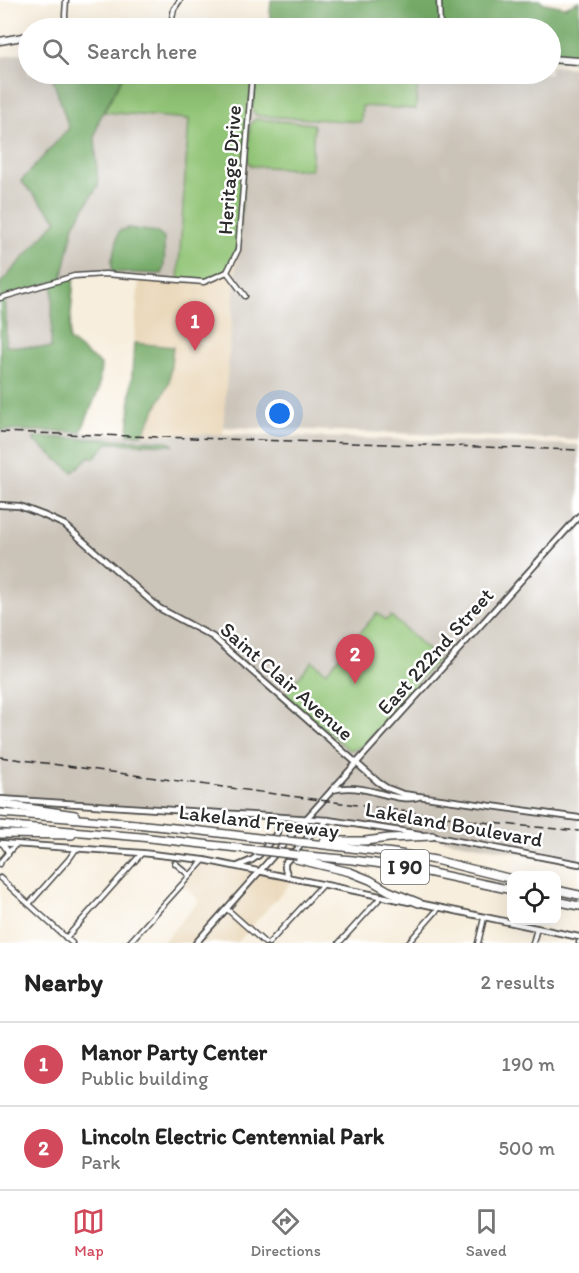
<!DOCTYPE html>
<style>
:root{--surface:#fff;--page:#f2f2f2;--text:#222;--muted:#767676;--line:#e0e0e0;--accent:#d1495b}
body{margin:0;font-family:Itim,sans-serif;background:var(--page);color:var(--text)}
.controls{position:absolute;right:18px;bottom:18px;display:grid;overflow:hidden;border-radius:12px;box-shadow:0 6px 24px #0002}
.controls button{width:54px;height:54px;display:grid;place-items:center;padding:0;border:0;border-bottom:2px solid var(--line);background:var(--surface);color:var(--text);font:30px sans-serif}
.you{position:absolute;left:280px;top:414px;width:21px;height:21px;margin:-15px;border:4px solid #fff;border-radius:50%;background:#1a73e8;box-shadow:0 0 0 9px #1a73e833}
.badge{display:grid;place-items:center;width:39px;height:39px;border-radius:50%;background:var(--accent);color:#fff;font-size:20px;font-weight:700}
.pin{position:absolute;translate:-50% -50px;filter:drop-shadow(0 2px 3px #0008)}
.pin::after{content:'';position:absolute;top:32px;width:21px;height:18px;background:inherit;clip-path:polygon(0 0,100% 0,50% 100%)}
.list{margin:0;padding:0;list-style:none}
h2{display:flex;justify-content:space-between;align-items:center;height:78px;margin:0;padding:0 24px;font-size:26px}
h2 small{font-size:20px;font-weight:400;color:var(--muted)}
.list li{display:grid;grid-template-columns:39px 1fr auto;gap:18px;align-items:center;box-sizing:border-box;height:84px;padding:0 24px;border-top:2px solid var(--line)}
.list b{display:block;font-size:22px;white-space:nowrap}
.list p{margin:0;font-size:20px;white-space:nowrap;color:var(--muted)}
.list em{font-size:20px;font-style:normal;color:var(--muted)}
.icon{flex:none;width:33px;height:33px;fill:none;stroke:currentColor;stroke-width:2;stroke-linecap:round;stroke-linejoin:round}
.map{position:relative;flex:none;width:579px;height:943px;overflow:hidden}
.search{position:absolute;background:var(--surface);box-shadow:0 6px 24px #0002;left:18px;right:18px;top:18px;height:66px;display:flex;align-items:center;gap:15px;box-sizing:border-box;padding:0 21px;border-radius:33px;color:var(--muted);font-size:22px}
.sheet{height:246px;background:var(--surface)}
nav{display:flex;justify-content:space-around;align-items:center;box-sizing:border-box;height:84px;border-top:2px solid var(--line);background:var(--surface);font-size:16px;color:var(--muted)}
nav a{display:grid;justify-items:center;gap:3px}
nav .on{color:var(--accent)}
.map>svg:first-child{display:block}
</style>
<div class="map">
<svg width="579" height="943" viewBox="0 0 579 943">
<rect width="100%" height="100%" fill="#fff"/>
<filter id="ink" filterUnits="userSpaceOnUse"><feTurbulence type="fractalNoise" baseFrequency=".0167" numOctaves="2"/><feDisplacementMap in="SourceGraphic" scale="12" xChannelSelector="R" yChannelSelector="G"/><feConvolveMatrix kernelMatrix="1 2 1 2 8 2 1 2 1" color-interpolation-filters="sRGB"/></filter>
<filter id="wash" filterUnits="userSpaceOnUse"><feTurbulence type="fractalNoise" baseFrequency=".008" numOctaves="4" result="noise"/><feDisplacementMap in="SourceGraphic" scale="24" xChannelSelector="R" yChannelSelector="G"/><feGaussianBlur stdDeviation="1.35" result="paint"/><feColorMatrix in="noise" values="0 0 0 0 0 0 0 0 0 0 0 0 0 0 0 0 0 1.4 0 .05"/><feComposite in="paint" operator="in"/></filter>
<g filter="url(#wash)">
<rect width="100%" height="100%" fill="#f7eedd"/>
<g fill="#ead8ba">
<polygon points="238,250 223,434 143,434 169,383 172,347 134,343 139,277"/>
<polygon points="204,860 294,879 237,943 162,943 199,901 181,884"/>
</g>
<g fill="#cac3b8">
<polygon points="28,52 28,74 71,74 84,117 57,220 0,284 0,57"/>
<polygon points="551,66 579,68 579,440 223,427 252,74 550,74"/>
<polygon points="104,112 189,119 178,280 105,274 74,276 62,280 74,225 98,185 95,136 99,120"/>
<polygon points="53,282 52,348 6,346 5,296"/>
<polygon points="0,430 143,434 223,434 579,445 579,864 364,825 0,799"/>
</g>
<g fill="#91c476" stroke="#5e7850" stroke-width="1.5">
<polygon points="124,74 252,74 238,250 227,272 204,282 178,280 189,119 104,112"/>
<polygon points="256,74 418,74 416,109 362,106 361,122 261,116 256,115 252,110"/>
<polygon points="256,119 313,124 314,126 311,170 252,166 248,162 248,159 250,126 253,121"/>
<polygon points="377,613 386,620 391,616 438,659 362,747 349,750 284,695 312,661 326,672"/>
</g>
<g fill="#74aa67" stroke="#506a49" stroke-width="1.5" fill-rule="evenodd">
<polygon points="271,0 539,0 544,3 565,7 579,1 579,61 551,59 550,28 269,28"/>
<path d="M 56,74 L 124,74 L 99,120 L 95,136 L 98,185 L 74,225 L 62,279 L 74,276 L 69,340 L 101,365 L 99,389 L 81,432 L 0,430 L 0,284 L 57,220 L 21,181 L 69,128 L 52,77 ZM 53,282 L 51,348 L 6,346 L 5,296 Z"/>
<path d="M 128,228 L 156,232 L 164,238 C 163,252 167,259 162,274 L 113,272 C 110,258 113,259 116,246 C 117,241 117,236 119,231 Z"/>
<polygon points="134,343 173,347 169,383 143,434 128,434"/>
<polygon points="34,437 167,441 173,445 108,443 93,459 90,456 73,472 34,441"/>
</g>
</g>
<g filter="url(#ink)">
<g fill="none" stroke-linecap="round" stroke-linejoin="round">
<g stroke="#4a4846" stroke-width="7">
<g id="minor">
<polyline points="66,0 65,15 66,28"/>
<polyline points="439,0 440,28"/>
<polyline points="170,28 174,9 180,0"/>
<polyline points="245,296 227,272 238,250 252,74"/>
<polyline points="0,298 74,276 105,274 204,282 227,272"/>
<polyline points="2,843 7,850 8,854"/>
<polyline points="175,863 189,875"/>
<polyline points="0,864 1,861 16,844"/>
<polyline points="0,878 72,943"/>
<polyline points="29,904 69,859 76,849"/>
<polyline points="227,909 265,943"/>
<polyline points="66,938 142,853"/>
<polyline points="129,943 204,860"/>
<polyline points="269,943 323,884"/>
<polyline points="339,943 381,897"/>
<polyline points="408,943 439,908"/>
<polyline points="478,943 484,918"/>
<polyline points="533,943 537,928"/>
<polyline points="579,943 579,942"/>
</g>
</g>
<g stroke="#4a4846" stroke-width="8">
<g id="tertiary">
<polyline points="0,505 19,506 43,515 65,525 159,608 213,637 378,782 387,788 403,794 579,818"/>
<path d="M 332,790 C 347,786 361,788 375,792 C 388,795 405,801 418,797"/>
<polyline points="0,799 328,820 420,834"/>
<polyline points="431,836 579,864"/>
<polyline points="0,843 142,853 204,860 409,902"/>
<polyline points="238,866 252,860 259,855 277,833 278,826 270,818"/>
<polyline points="288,877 285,868 285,863 310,835 328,820"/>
<polyline points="418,903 579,937"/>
<polyline points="196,943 306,819 579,516"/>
</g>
</g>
<g stroke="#4a4846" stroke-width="9">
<g id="primary">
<polyline points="0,41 28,36"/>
<polyline points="550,59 579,61"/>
</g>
</g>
<g stroke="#4a4846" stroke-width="10">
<g id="motorway">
<polyline points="0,804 75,815"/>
<path d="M 0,813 C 89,819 177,827 266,839"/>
<polyline points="0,825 141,837 255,850"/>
<polyline points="0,834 72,835"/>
<polyline points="324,841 365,841 389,838 432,836"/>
<polyline points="308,843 394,853 435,860 512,879"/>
<polyline points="297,855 353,860 404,867 512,890"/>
<polyline points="296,859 350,872 370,880 389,891 419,903"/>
<polyline points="556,890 579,895"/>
<polyline points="556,901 579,906"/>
</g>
</g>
<use href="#minor" stroke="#fff" stroke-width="4"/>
<use href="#tertiary" stroke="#fff" stroke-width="4.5"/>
<use href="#primary" stroke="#fff" stroke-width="6"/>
<use href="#motorway" stroke="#fff" stroke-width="7"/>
<g stroke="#2b2b2b" stroke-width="1.5" stroke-dasharray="9 4.5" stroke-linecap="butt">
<polyline points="0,432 579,450"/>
<polyline points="0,757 491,823 579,831"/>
</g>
<g stroke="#4a4846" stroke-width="10" stroke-linecap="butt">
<g id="motorway-bridge">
<polyline points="266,839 308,843"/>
<polyline points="255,850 297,855"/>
</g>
</g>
<use href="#motorway-bridge" stroke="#fff" stroke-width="7"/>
</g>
</g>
<g text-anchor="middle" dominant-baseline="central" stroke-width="5" stroke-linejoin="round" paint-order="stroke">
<rect fill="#fff" stroke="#6b6b6b" stroke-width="1.5" x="381" y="850" width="48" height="34" rx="4.5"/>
<g font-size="20" font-weight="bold" fill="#2b2b2b">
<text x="405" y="867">I 90</text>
</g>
<g font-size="21" fill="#2b2b2b" stroke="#fff">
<text transform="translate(229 170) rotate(-86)">Heritage Drive</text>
<text transform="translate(435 651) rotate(-48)">East 222nd Street</text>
<text transform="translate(287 681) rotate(41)">Saint Clair Avenue</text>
<text transform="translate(259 821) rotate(7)">Lakeland Freeway</text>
<text transform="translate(454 824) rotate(10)">Lakeland Boulevard</text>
</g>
</g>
</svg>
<div class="controls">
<button><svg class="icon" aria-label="locate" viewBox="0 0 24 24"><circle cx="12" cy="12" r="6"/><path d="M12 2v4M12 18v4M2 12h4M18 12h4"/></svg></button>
</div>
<div class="you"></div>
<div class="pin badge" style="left:195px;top:351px">1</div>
<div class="pin badge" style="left:355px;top:684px">2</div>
<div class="search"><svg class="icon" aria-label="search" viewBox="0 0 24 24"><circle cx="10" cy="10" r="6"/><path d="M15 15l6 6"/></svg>Search here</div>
</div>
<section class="sheet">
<h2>Nearby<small>2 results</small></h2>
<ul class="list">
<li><span class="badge">1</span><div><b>Manor Party Center</b><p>Public building</p></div><em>190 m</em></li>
<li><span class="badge">2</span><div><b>Lincoln Electric Centennial Park</b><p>Park</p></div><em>500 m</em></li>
</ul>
</section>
<nav>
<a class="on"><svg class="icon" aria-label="map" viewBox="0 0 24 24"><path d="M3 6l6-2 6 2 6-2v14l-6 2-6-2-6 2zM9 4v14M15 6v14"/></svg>Map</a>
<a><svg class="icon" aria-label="directions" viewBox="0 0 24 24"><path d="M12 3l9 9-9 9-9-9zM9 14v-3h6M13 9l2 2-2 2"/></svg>Directions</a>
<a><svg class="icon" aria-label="saved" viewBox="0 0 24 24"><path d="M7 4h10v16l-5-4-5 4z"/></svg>Saved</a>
</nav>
